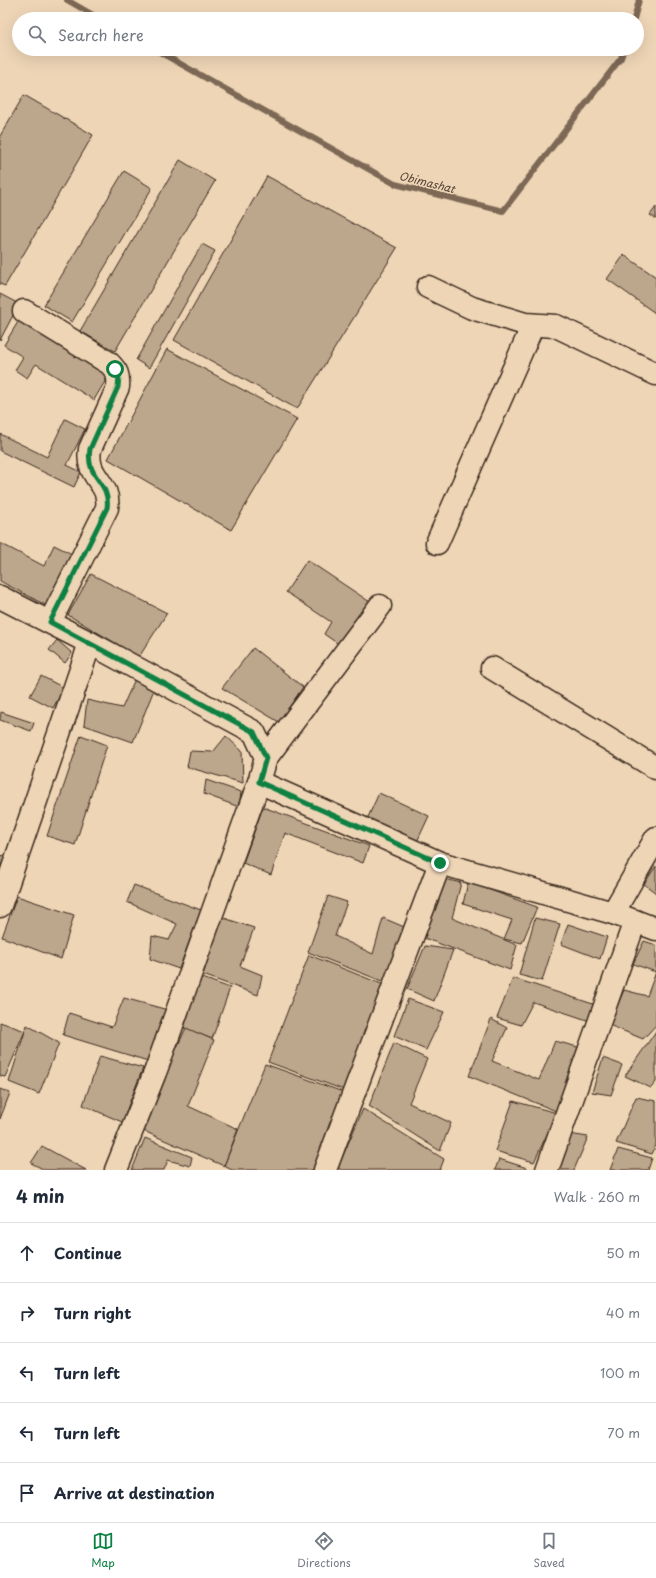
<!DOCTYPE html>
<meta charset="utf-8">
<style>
:root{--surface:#fff;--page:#f6f6f7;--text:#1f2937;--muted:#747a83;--line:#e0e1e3;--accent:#0b8043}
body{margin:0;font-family:"Playpen Sans",sans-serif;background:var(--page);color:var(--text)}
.stop{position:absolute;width:12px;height:12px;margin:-9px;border:3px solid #0b8043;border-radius:50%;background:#fff}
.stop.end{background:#0b8043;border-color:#fff;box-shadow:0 1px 4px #0008}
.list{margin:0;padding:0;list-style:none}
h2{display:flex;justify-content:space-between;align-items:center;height:52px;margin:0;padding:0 16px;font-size:17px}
h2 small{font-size:13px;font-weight:400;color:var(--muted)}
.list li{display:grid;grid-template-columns:26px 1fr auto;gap:12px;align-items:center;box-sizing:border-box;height:60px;padding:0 16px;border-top:1px solid var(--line)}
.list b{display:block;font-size:15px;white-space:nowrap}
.list em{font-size:13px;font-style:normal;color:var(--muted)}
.icon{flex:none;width:22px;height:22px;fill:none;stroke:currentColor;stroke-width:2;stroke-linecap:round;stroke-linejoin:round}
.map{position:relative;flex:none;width:656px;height:1170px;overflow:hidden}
.search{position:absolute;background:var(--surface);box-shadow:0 4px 16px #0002;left:12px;right:12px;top:12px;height:44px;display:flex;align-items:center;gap:10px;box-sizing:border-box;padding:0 14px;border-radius:22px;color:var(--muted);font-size:15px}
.sheet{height:352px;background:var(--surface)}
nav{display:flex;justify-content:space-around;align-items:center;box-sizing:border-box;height:56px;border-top:1px solid var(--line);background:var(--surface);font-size:11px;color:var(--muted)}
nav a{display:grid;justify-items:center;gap:2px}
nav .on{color:var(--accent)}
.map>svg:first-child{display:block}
</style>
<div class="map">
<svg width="656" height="1170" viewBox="0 0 656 1170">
<rect width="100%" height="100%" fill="#eed5b6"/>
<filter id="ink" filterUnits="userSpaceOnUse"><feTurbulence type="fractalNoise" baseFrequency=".025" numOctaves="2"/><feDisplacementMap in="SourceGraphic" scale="8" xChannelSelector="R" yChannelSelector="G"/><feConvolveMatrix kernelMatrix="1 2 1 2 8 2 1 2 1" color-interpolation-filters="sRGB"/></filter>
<g filter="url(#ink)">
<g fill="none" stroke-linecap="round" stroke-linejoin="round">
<g stroke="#7c6855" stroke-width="6">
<polyline points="67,0 100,19"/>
<polyline points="634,19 639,0"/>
<polyline points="154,49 395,184 503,211 621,58 624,49"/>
</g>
</g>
<g fill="#bca68c" stroke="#3b2a1e">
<polygon points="24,95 93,135 5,286 0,284 0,136"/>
<polygon points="180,160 215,181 115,351 80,331"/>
<polygon points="124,171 152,188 72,322 44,305"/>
<polygon points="267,176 397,248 297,409 174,340"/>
<polygon points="656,207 656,219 650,215"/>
<polygon points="202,244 215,251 149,368 136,360"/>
<polygon points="624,255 656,277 655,313 607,279"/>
<polygon points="0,294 19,304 0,340"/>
<polygon points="21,317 110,373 94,400 36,364 27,378 15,370 23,357 4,345"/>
<polygon points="167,349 297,419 231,530 108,459"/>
<polygon points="65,419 85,429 67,465 81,472 74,487 0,451 0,434 47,457"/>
<polygon points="0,543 44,566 54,545 74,555 47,606 0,581"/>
<polygon points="307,560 370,602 341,646 324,634 331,622 286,592"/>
<polygon points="91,574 167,613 139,657 68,615"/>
<polygon points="57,640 72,653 65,663 49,650"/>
<polygon points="253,648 303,687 279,722 222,688"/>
<polygon points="41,676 64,688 53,708 30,696"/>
<polygon points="135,679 155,687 133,742 84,725 87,700 122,708"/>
<polygon points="1,712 34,723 31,731 0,720"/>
<polygon points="81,735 107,745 75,845 47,836"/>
<polygon points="226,736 242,751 243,783 187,767 190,751 213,752"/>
<polygon points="206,780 241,792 239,807 204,794"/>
<polygon points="379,793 429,816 414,848 364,826"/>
<polygon points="263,807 369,846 363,863 285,833 271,875 243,863"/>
<polygon points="0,855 6,857 0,876"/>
<polygon points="656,866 656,893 644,884"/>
<polygon points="445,879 461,883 452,918 517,945 510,970 424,938"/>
<polygon points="468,882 537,907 522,943 504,939 512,920 463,904"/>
<polygon points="134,885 201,910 179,969 150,959 152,936 169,940 177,924 127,902"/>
<polygon points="17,896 74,915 61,959 2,937"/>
<polygon points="328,896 347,902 335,936 373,954 383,918 409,929 387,983 308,952"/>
<polygon points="221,917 254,928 240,966 262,975 258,995 203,975"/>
<polygon points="535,918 560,924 542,981 519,975"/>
<polygon points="568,924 607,937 600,959 561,944"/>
<polygon points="644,941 656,945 656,1025 643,1039 609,1025 624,990 647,996 656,972 633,964"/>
<polygon points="425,946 453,950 434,1001 407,989"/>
<polygon points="309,955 384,985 344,1090 268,1062"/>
<polygon points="200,977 230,988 212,1039 184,1028"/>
<polygon points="513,978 593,1004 590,1021 533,1002 521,1025 497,1018"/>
<polygon points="124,998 168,1010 148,1061 63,1035 69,1013 112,1027"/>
<polygon points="408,999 444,1012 426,1050 394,1036"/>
<polygon points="491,1019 507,1028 492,1061 539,1080 555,1041 578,1047 556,1111 469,1076"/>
<polygon points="0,1022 25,1031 5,1077 0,1076"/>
<polygon points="27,1025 59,1043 39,1094 9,1082"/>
<polygon points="186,1028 214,1040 188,1106 238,1129 224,1166 139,1129"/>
<polygon points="656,1031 656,1082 651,1088 625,1076"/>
<polygon points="394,1043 427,1059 409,1103 451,1123 440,1151 369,1106"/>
<polygon points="100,1056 143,1068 122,1122 83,1105"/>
<polygon points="603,1058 622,1065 611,1095 592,1092"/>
<polygon points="265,1064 343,1092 313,1170 232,1170 224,1166"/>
<polygon points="0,1089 10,1093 0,1119"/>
<polygon points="636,1097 656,1101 656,1145 652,1154 616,1143"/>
<polygon points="513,1101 557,1113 534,1162 495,1151"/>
<polygon points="363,1109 444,1159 440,1170 341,1170 338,1167"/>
<polygon points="569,1134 588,1137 574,1170 554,1170"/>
<polygon points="145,1138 192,1157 190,1166 168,1160 164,1170 132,1170"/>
<polygon points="42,1146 86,1170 45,1170 31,1163"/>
<polygon points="618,1149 652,1158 648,1170 610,1170"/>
<polygon points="499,1159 527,1168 527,1170 495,1170"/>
</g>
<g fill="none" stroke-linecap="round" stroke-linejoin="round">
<g stroke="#3b2a1e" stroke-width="25">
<g id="minor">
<polyline points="428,287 472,308 525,324 556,326 656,374"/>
<path d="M 24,311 L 109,363 C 117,371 119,375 118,387 L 90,449 C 85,479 111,481 107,508 L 50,622"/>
<polyline points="437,543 533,325"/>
<polyline points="0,597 90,643 254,732 266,758 259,782 156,1070 116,1170"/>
<polyline points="492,668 656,768"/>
<polyline points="266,758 380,606"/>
<polyline points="259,782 440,863 613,913 656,929"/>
<polyline points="0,906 90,643"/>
<polyline points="613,913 656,838"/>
<polyline points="325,1170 440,863"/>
<polyline points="547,1170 635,921"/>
</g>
</g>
<use href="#minor" stroke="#eed5b6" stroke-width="22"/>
</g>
</g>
<g fill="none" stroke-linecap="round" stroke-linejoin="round" filter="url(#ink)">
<path stroke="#0b8043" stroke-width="5" d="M 115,369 L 119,376 L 118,387 L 90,449 C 85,479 111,481 107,508 L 50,622 L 254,732 L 266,758 L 259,782 L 440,863"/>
</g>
<g text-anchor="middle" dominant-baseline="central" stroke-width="3" stroke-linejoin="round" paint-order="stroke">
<g font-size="11" font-style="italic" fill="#564435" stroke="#eed5b6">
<text transform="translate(427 182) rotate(14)">Obimashat</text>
</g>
</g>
</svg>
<div class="stop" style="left:115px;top:369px"></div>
<div class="stop end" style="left:440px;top:863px"></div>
<div class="search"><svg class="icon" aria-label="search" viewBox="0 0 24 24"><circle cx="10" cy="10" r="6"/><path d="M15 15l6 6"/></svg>Search here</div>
</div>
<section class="sheet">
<h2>4 min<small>Walk · 260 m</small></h2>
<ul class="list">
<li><svg class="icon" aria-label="ahead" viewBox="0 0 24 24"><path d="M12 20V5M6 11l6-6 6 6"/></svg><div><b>Continue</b></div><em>50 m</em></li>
<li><svg class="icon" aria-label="right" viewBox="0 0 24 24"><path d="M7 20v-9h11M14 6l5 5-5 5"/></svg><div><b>Turn right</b></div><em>40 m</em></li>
<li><svg class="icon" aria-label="left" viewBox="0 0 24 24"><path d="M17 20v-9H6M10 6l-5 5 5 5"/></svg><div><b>Turn left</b></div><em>100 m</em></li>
<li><svg class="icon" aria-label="left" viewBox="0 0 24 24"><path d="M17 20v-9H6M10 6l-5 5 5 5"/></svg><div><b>Turn left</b></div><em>70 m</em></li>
<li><svg class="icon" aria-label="arrive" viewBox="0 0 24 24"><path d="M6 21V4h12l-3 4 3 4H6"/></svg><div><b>Arrive at destination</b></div></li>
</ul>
</section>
<nav>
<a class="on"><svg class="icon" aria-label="map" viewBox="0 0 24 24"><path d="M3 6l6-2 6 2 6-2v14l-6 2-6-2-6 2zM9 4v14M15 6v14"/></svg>Map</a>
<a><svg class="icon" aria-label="directions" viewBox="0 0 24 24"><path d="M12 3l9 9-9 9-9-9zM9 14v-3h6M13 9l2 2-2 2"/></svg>Directions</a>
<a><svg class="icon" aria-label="saved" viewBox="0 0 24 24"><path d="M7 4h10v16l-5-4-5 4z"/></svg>Saved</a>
</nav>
